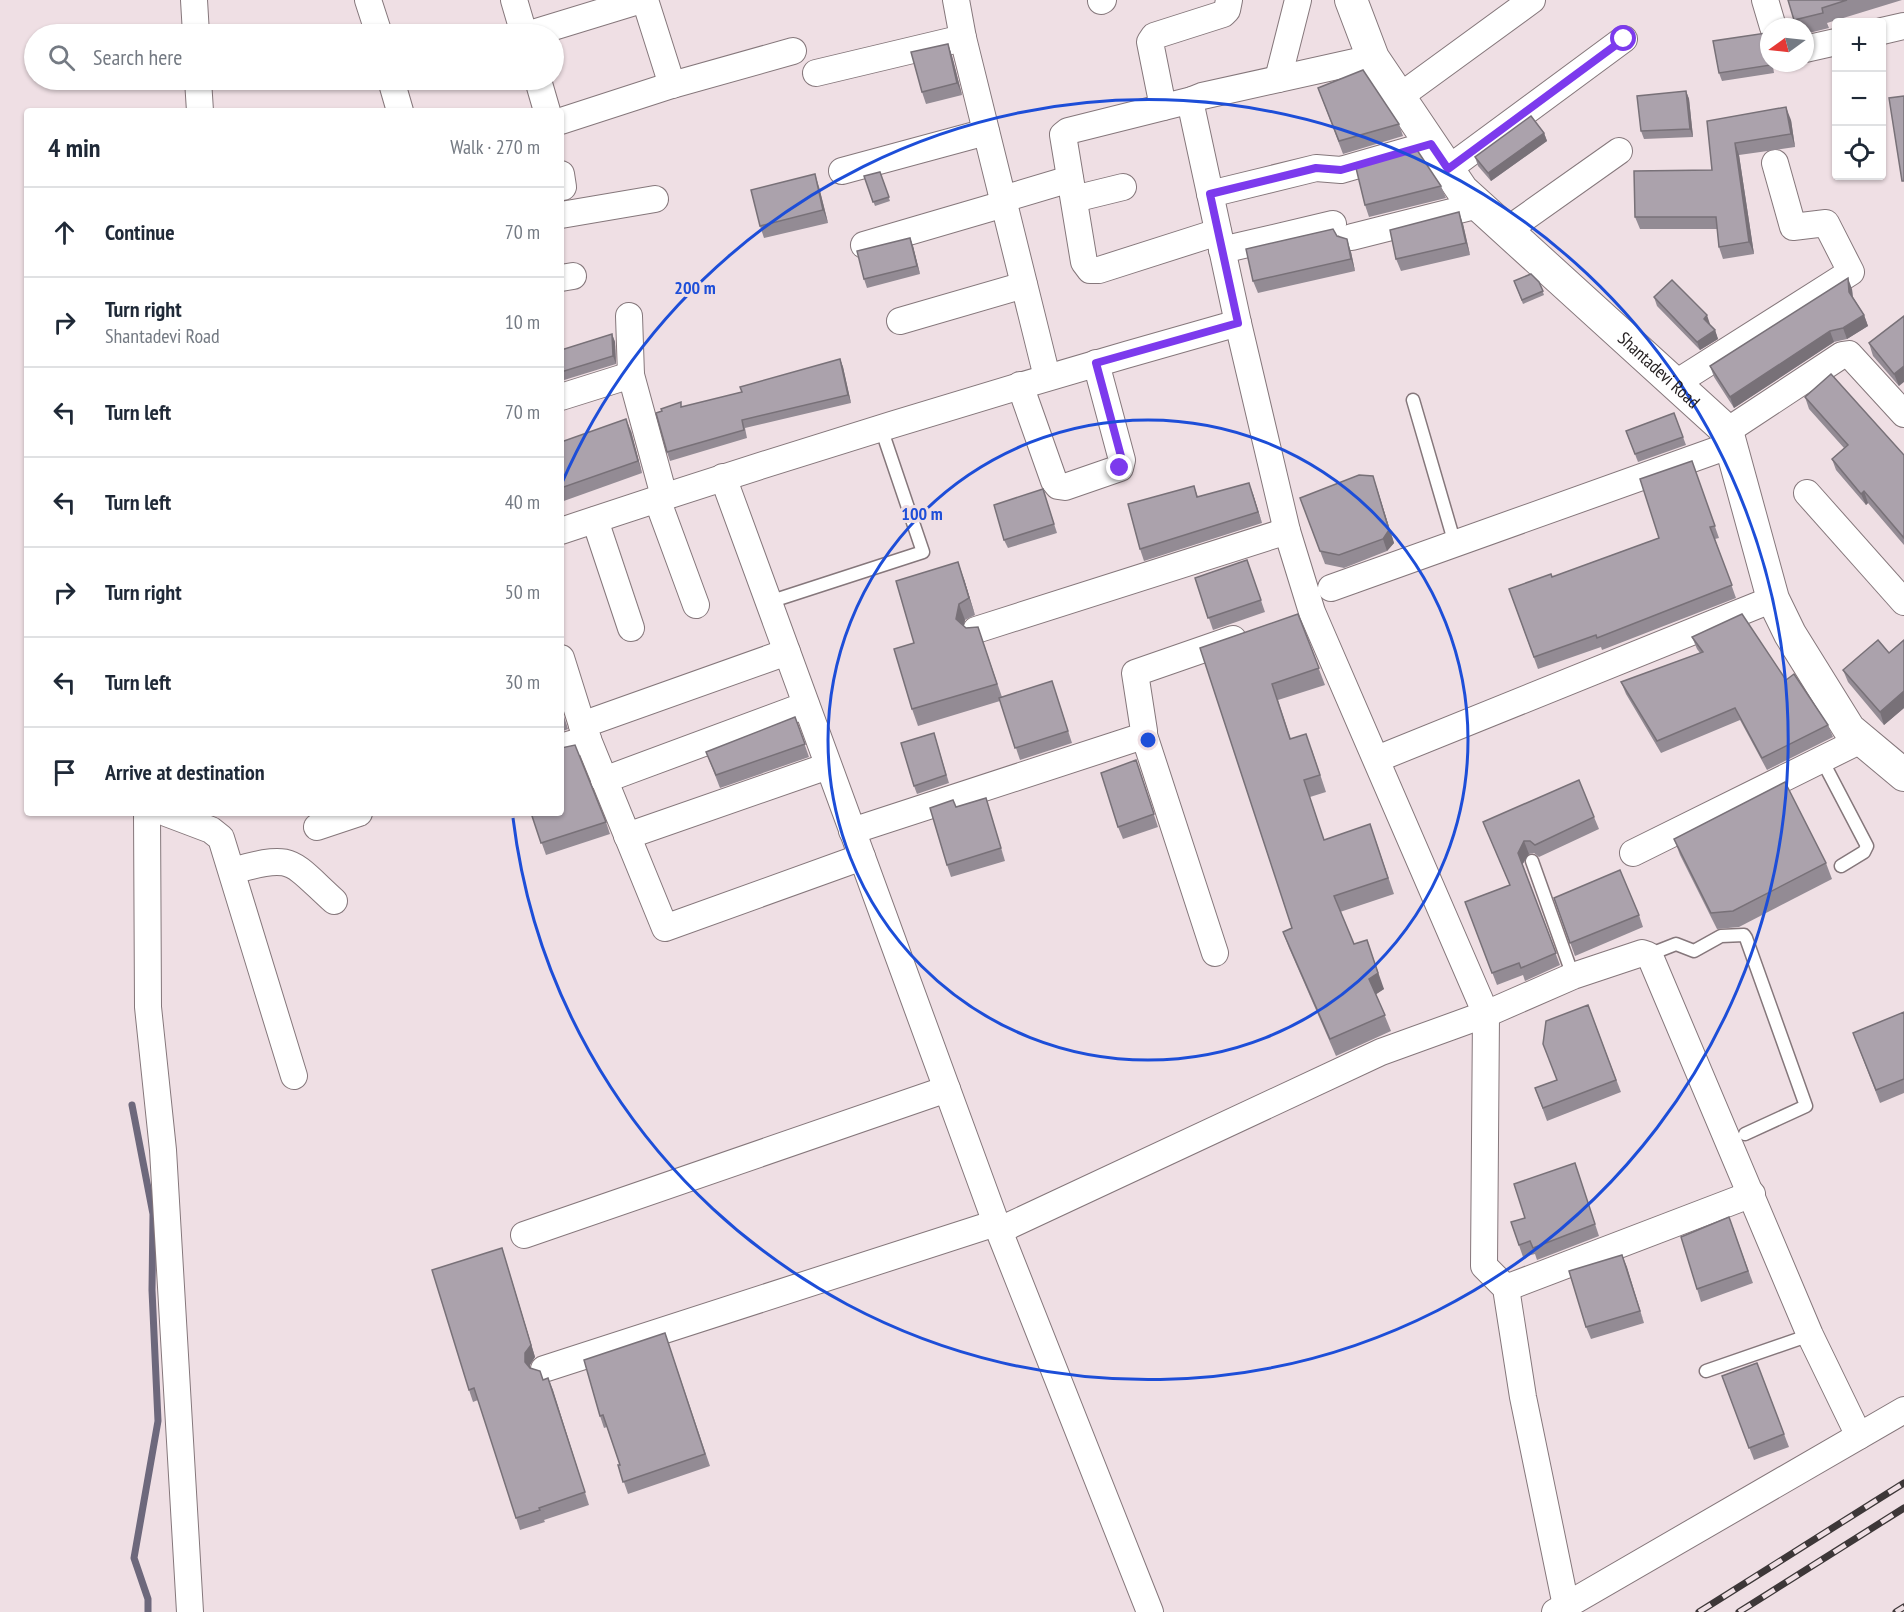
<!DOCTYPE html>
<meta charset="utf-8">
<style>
:root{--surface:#fff;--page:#f2f2f3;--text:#1f2937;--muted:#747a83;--line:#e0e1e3}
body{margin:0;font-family:"PT Sans Narrow",sans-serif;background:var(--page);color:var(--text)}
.controls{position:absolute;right:18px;top:18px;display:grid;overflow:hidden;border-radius:6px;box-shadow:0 2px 4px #0004}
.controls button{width:54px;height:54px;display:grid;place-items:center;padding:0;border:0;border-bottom:2px solid var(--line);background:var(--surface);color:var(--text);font:30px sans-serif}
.compass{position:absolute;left:1760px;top:18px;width:54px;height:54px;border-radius:50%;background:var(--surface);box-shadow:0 2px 4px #0004;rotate:255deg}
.stop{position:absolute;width:18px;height:18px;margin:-14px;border:4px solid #7c3aed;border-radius:50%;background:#fff}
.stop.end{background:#7c3aed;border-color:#fff;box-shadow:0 2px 6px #0008}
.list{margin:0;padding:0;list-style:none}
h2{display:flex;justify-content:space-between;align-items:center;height:78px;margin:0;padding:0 24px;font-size:26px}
h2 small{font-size:20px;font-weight:400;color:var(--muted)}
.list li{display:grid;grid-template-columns:39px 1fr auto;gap:18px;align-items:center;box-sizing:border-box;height:90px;padding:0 24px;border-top:2px solid var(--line)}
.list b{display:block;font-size:22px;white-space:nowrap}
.list p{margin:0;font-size:20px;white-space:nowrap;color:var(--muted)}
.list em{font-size:20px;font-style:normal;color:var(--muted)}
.icon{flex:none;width:33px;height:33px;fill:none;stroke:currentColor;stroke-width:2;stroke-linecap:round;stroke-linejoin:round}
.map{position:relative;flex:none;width:1904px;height:1612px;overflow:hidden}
.search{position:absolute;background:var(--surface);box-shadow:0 2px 4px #0004;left:24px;top:24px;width:540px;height:66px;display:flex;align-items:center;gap:15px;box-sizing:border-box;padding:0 21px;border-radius:33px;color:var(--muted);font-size:22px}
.panel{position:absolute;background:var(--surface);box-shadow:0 2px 4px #0004;left:24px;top:108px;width:540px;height:708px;border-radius:6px}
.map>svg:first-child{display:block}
</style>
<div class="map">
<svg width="1904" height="1612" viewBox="0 0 1904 1612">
<rect width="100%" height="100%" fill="#efdfe4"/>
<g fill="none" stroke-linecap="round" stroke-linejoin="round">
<polyline stroke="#6d687c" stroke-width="7" points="132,1105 153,1214 152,1290 158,1421 134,1558 148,1599 148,1612"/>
<g stroke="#85777b" stroke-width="15">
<g id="service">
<polyline points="1413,400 1455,544"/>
<polyline points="769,602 923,552 881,428"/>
<polyline points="1822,760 1867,846 1864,852 1841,866"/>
<polyline points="1532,861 1573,976"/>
<polyline points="1648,955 1676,944 1694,951 1721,936 1744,935 1746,938 1806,1106 1745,1134"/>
<polyline points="1706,1371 1810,1335"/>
</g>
</g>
<g stroke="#85777b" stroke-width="28">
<g id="minor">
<polyline points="194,0 196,34"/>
<polyline points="368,0 379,34"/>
<polyline points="514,0 524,34"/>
<polyline points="645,0 672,85"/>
<polyline points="956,0 963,38 1047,377"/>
<polyline points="1765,0 1773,27"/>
<polyline points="1101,1 1103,0"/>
<polyline points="1882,31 1904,26"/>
<polyline points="530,34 641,0"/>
<polyline points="1805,49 1836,42"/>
<polyline points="1373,58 1202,96 1192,100 1192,110 1238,323 1287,531 1312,612 1486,1014 1484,1266 1506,1288 1523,1397 1566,1606"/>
<polyline points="816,73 963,38"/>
<polyline points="1278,79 1298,0"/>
<polyline points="198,80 200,111"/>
<polyline points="391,80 400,111"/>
<polyline points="538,80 547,111"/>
<polyline points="1399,97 1532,0"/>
<polyline points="1192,100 1068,131 1063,135 1084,262 1090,270 1099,270 1218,232"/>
<polyline points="1163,107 1150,42 1154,36 1223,14 1227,10 1229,0"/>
<polyline points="561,121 672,85 793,51"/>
<polyline points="1448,169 1624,39"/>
<polyline points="842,171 986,132"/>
<polyline points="561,174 563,187"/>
<polyline points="1210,194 1316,168 1341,170 1431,144"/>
<polyline points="1003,199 1070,179"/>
<polyline points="1074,199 1123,187"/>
<polyline points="561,215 655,199"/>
<polyline points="1506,231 1619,151"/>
<polyline points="1352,237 1479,205"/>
<polyline points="864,245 1004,204"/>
<polyline points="1222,250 1333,224"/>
<polyline points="561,278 573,276"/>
<polyline points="629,316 631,375 664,496"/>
<polyline points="900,321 1024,285"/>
<polyline points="1676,383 1851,272 1826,223 1793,227 1775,163"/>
<polyline points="1020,385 1054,481 1058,486 1065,487 1120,468 1122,460 1096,363"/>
<polyline points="561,397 631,375"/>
<polyline points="1727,431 1842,355 1849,354 1904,414"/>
<polyline points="723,477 996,1223 1150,1612"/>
<polyline points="1807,493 1904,602"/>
<polyline points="657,499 696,605"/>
<polyline points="595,520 631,628"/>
<path d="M 561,531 C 785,456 1010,387 1238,323"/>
<polyline points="1331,588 1731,445"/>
<polyline points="976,630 1287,531"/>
<polyline points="561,658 582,725 665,928 862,857"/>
<polyline points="582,725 787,652"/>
<polyline points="1144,735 1215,953"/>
<polyline points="561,747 588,739"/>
<polyline points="1377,759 1773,599"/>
<polyline points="604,780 806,705"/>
<polyline points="147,813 148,1007 163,1150 190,1612"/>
<polyline points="166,813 211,830 221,838 294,1076"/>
<polyline points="317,827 359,813"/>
<polyline points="852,831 1140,737 1144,731 1135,673 1233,639"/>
<polyline points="627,836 828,766"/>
<polyline points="1633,853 1863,739"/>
<path d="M 232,871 C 294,854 288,859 334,901"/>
<polyline points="1000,1230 1381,1052 1486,1014 1573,976 1642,953 1648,955 1652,961 1810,1335 1859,1436"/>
<polyline points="524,1235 947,1089"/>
<polyline points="1506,1288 1752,1194"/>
<polyline points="544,1369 996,1223"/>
<polyline points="1555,1612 1904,1410"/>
</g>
</g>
<g stroke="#85777b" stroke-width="34">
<g id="tertiary">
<path id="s1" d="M 1351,0 L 1373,58 L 1462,190 L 1727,431 L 1773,599 L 1790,634 L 1849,729 L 1904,775"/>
</g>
</g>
<use href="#service" stroke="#fff" stroke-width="12"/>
<use href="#minor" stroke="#fff" stroke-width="26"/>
<use href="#tertiary" stroke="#fff" stroke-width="32"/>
<g stroke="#3d3738" stroke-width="7">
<g id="rail">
<polyline points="1699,1612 1904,1483"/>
<polyline points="1739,1612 1904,1508"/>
<polyline points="1896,1612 1904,1607"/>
</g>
</g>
<use href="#rail" stroke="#efdfe4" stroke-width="4.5" stroke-dasharray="14" stroke-linecap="butt"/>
</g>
<g fill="#938b94">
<polygon points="1788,0 1902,0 1827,23 1829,28 1805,34 1805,27 1797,27"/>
<polygon points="1766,33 1769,41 1774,73 1722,81 1719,73"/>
<polygon points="948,44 952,56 962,95 926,104 922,92"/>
<polygon points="1318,88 1399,124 1403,136 1343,154"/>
<polygon points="1686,91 1689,99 1693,137 1644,139 1641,131"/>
<polygon points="1791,120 1795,147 1739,155 1754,254 1723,259 1719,247 1717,229 1640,229 1635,217 1712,170 1707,121"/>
<polygon points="1544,133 1547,141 1491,181 1478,166 1475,157"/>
<polygon points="880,172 890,201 875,206 864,176"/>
<polygon points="1441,186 1446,198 1369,217 1365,205"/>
<polygon points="819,187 828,223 764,238 760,226"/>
<polygon points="1463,224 1470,255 1401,271 1396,259"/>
<polygon points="1337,236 1351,252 1355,271 1258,293 1253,281"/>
<polygon points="910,238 913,246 920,274 867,288 864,279"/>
<polygon points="1514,281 1539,282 1544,295 1523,304"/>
<polygon points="1852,289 1853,297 1864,315 1868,326 1847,339 1834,342 1734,408 1714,377 1710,366"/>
<polygon points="1654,297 1710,324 1709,324 1715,330 1718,339 1700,350 1657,306"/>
<polygon points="1904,316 1899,386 1873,356 1869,343"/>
<polygon points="612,334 615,342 616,364 561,381 561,350"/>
<polygon points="840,359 843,367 851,403 745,428 747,438 670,461 667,452 683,407 742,392"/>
<polygon points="1805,397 1904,455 1904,545 1868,503 1866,505 1836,470 1832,459 1844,448 1809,409"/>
<polygon points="1674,413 1686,445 1638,462 1626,431"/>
<polygon points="631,431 642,473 561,502 561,442"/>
<polygon points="1692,461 1719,538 1715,539 1736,598 1602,650 1601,647 1538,669 1509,589 1552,577 1659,538"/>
<polygon points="1194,486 1198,497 1253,494 1262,523 1144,561 1140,549"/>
<polygon points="1377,488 1394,543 1387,551 1344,568 1325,564 1300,498"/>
<polygon points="1043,489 1057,533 1008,548 1004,540"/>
<polygon points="1247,560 1265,612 1213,630 1195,578"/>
<polygon points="964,579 975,615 965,620 964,626 966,628 978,627 1002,697 1056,693 1072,743 1020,760 1000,701 918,726 912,709 914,643"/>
<polygon points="1298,614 1325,685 1278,700 1291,739 1312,750 1326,792 1310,797 1324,840 1376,841 1394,894 1340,912 1354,944 1384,989 1376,994 1391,1031 1336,1056 1289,948 1283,932 1292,928 1200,648"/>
<polygon points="1692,637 1786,680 1828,725 1833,737 1767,770 1740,720 1661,753 1626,694 1621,682 1700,653 1697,649"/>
<polygon points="1904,640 1904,708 1884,725 1848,682 1843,670 1889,653"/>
<polygon points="561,707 568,729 561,732"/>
<polygon points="795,717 809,757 720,788 706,752"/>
<polygon points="934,733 949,783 917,794 914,786"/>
<polygon points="1136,760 1158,827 1123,839 1118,827"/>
<polygon points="986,798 1005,861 951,877 947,865 956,807"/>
<polygon points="531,813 606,822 610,834 546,855"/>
<polygon points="1594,817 1599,829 1539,857 1534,853 1529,854 1522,865 1560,965 1525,981 1523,975 1497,985 1465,902 1510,885 1483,822"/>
<polygon points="1674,839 1826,863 1832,879 1739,927 1717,929 1680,855"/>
<polygon points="1554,898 1639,915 1643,927 1575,956"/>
<polygon points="1588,1005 1621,1092 1547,1121 1535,1088 1557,1080"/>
<polygon points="1904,1012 1904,1093 1880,1103 1853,1033"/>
<polygon points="1575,1163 1599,1236 1537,1260 1535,1254 1523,1257 1511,1222 1525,1218"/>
<polygon points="1729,1217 1753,1283 1701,1302 1697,1289"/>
<polygon points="502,1248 535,1357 530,1365 530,1368 543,1380 548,1378 589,1505 544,1520 545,1522 520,1530 478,1400 473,1402 469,1390"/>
<polygon points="1622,1255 1644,1323 1591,1339 1586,1327"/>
<polygon points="665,1333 710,1466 628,1494 618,1465 620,1465 607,1427 604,1428 600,1416"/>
<polygon points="1757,1363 1789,1447 1754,1460 1722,1376"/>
</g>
<g fill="#787178">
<polygon points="1766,33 1769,41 1769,54"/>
<polygon points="948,44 952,56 962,95 957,83"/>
<polygon points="1686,91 1689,99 1693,137 1690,129"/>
<polygon points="1786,107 1791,120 1795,147 1791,134"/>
<polygon points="1544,133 1547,141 1491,181 1488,173"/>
<polygon points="1735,143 1739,155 1754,254 1749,242"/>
<polygon points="815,174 819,187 828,223 823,210"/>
<polygon points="1459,212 1463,224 1470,255 1466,243"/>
<polygon points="910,238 913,246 920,274 917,266"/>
<polygon points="1347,239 1351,252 1355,271 1351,259"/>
<polygon points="1848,278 1852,289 1853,303 1849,292"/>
<polygon points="1707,315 1710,324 1707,327 1704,319"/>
<polygon points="1864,315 1868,326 1847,339 1843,328"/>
<polygon points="1715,330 1718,339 1700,350 1697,342"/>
<polygon points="1830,331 1834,342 1734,408 1730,397"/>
<polygon points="612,334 615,342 616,364 613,356"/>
<polygon points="840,359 843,367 851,403 848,395"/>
<polygon points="1904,366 1904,382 1899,386 1894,374"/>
<polygon points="626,419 631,431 642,473 638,461"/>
<polygon points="1373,476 1394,543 1387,551 1383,539"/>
<polygon points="1249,483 1253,494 1262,523 1258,512"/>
<polygon points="1864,491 1868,503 1866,505 1861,494"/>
<polygon points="958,562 964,579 975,615 969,598"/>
<polygon points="959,604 965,620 962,635 956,619"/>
<polygon points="1904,691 1904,708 1884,725 1880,712"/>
<polygon points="1524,841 1529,854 1522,865 1518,853"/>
<polygon points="1367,940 1384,989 1375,995 1369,979"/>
<polygon points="502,1248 535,1357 530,1365 530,1374 525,1362"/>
<polygon points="1622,1255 1627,1267 1644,1323 1640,1311"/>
<polygon points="548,1378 553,1390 589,1505 585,1492"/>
</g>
<g fill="#aba2ac" stroke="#787178" stroke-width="1.5">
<polygon points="1788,0 1847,0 1822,8 1823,13 1794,20"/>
<polygon points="1766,33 1769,54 1769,63 1770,63 1771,65 1719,73 1713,41"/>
<polygon points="948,44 957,83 922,92 911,52"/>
<polygon points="1363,70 1399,124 1339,141 1318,88"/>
<polygon points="1686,91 1690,129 1641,131 1637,96"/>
<polygon points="1904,96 1904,181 1902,181 1889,98"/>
<polygon points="1786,107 1791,134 1735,143 1749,242 1719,247 1716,217 1635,217 1634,171 1712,170 1707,121"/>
<polygon points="1531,116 1544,133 1488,173 1475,157"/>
<polygon points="1417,150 1441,186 1365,205 1356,168"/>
<polygon points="880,172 889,197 873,202 864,176"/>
<polygon points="815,174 823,210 760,226 751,190"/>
<polygon points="1459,212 1466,243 1396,259 1390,230"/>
<polygon points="1333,229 1337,236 1347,239 1351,259 1253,281 1246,249"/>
<polygon points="910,238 917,266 864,279 857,251"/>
<polygon points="1531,274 1539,282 1543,291 1522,300 1514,281"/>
<polygon points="1848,278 1849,292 1864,315 1843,328 1830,331 1730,397 1710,366"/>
<polygon points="1672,280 1707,315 1704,319 1715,330 1697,342 1654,297"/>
<polygon points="1904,316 1904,366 1894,374 1869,343"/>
<polygon points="612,334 613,356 561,372 561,350"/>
<polygon points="840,359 848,395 742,420 744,430 667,452 656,413 662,411 661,409 681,402 681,407 742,392 740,387"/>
<polygon points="1831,374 1904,455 1904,538 1864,491 1861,494 1832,459 1848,445 1805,397"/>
<polygon points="1674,413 1683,437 1635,454 1626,431"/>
<polygon points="626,419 638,461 561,488 561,442"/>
<polygon points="1692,461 1715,526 1710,527 1732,585 1597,638 1596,635 1534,657 1509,589 1551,574 1552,577 1659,538 1640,479"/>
<polygon points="1359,475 1373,476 1389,530 1383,539 1339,555 1320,551 1300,498"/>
<polygon points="1249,483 1258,512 1140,549 1128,504 1194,486 1197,497"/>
<polygon points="1043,489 1054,524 1004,540 994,505"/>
<polygon points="1247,560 1261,600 1208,618 1195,578"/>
<polygon points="958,562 969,598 959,604 956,619 966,628 978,627 997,684 912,709 894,649 914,643 896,581"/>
<polygon points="1298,614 1319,668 1272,684 1290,739 1306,734 1320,775 1304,780 1324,840 1370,824 1388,878 1334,896 1354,944 1367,940 1378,973 1369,979 1385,1015 1330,1039 1283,932 1292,928 1200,648"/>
<polygon points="1742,614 1786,680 1794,674 1828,725 1762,758 1735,708 1657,741 1621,682 1703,652 1692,637"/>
<polygon points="1878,640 1889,653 1904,640 1904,691 1880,712 1843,670"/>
<polygon points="1052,681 1068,731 1015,748 999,698"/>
<polygon points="795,717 805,744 716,775 706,752"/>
<polygon points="934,733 946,775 914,786 901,743"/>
<polygon points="575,745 606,822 541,843 531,813 561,813 561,748"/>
<polygon points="1136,760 1154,814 1118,827 1101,773"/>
<polygon points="1579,780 1594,817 1535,845 1530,841 1524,841 1518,853 1556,953 1521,968 1519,963 1492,973 1465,902 1510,885 1483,822"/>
<polygon points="1785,782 1826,863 1733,911 1711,913 1674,839"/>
<polygon points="986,798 1001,848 947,865 930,808 953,800 956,807"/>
<polygon points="1620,870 1639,915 1570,943 1554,898"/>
<polygon points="1588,1005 1616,1080 1543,1108 1535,1088 1557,1080 1543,1044 1546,1021"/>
<polygon points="1904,1012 1904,1079 1876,1090 1853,1033"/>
<polygon points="1575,1163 1595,1224 1533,1248 1530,1241 1519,1245 1511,1222 1525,1218 1514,1184"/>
<polygon points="1729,1217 1748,1271 1697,1289 1681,1237"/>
<polygon points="502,1248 531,1345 525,1353 525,1362 530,1368 540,1371 543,1380 548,1378 585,1492 539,1508 540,1510 516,1518 474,1388 469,1390 432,1270"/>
<polygon points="1622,1255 1640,1311 1586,1327 1569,1271"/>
<polygon points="665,1333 705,1454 623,1482 618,1465 620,1465 603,1415 600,1416 584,1360"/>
<polygon points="1757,1363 1784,1434 1749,1448 1722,1376"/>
</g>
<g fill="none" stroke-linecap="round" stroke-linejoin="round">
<polyline stroke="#7c3aed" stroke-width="8" points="1120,468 1122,460 1096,363 1238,323 1210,194 1316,168 1341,170 1431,144 1448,169 1624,39"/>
</g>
<g fill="none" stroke="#1d4ed8" stroke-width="3">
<circle cx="1148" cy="740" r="320"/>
<path d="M561 485A640 640 0 1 1 513 818"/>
</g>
<g text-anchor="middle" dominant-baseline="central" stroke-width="6" stroke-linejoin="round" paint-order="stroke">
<g font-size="18" fill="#241f20" stroke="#efdfe4">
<text stroke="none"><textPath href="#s1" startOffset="488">Shantadevi Road</textPath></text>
</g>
</g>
<circle cx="1148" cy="740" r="9" fill="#1d4ed8" stroke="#efdfe4" stroke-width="3"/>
<g font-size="18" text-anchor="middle" font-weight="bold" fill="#1d4ed8" stroke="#efdfe4" stroke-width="6" stroke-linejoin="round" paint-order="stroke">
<text x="695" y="294">200 m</text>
<text x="922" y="520">100 m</text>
</g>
</svg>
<div class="controls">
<button>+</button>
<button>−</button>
<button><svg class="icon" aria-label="locate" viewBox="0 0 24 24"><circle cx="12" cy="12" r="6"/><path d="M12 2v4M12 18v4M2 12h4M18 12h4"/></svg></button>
</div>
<svg class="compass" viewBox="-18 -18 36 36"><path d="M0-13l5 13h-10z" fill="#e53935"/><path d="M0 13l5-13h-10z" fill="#747a83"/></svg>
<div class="stop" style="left:1624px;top:39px"></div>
<div class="stop end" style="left:1120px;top:468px"></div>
<div class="search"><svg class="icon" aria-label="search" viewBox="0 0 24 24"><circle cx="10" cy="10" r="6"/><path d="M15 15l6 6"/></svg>Search here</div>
<section class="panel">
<h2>4 min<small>Walk · 270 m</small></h2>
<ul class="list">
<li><svg class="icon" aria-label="ahead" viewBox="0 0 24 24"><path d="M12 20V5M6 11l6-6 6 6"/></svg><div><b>Continue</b></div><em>70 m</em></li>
<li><svg class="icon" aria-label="right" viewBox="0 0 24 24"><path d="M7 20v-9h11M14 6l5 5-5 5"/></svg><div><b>Turn right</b><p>Shantadevi Road</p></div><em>10 m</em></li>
<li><svg class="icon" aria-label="left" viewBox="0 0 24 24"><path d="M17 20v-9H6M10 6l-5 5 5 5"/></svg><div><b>Turn left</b></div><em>70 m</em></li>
<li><svg class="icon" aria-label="left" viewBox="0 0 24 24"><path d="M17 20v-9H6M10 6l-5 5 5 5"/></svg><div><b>Turn left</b></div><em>40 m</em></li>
<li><svg class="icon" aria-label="right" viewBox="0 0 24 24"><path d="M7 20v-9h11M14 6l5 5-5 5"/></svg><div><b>Turn right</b></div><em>50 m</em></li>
<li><svg class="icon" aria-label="left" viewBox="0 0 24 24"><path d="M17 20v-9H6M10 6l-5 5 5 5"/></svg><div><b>Turn left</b></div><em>30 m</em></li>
<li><svg class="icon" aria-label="arrive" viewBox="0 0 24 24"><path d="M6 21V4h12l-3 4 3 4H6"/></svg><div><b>Arrive at destination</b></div></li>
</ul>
</section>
</div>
